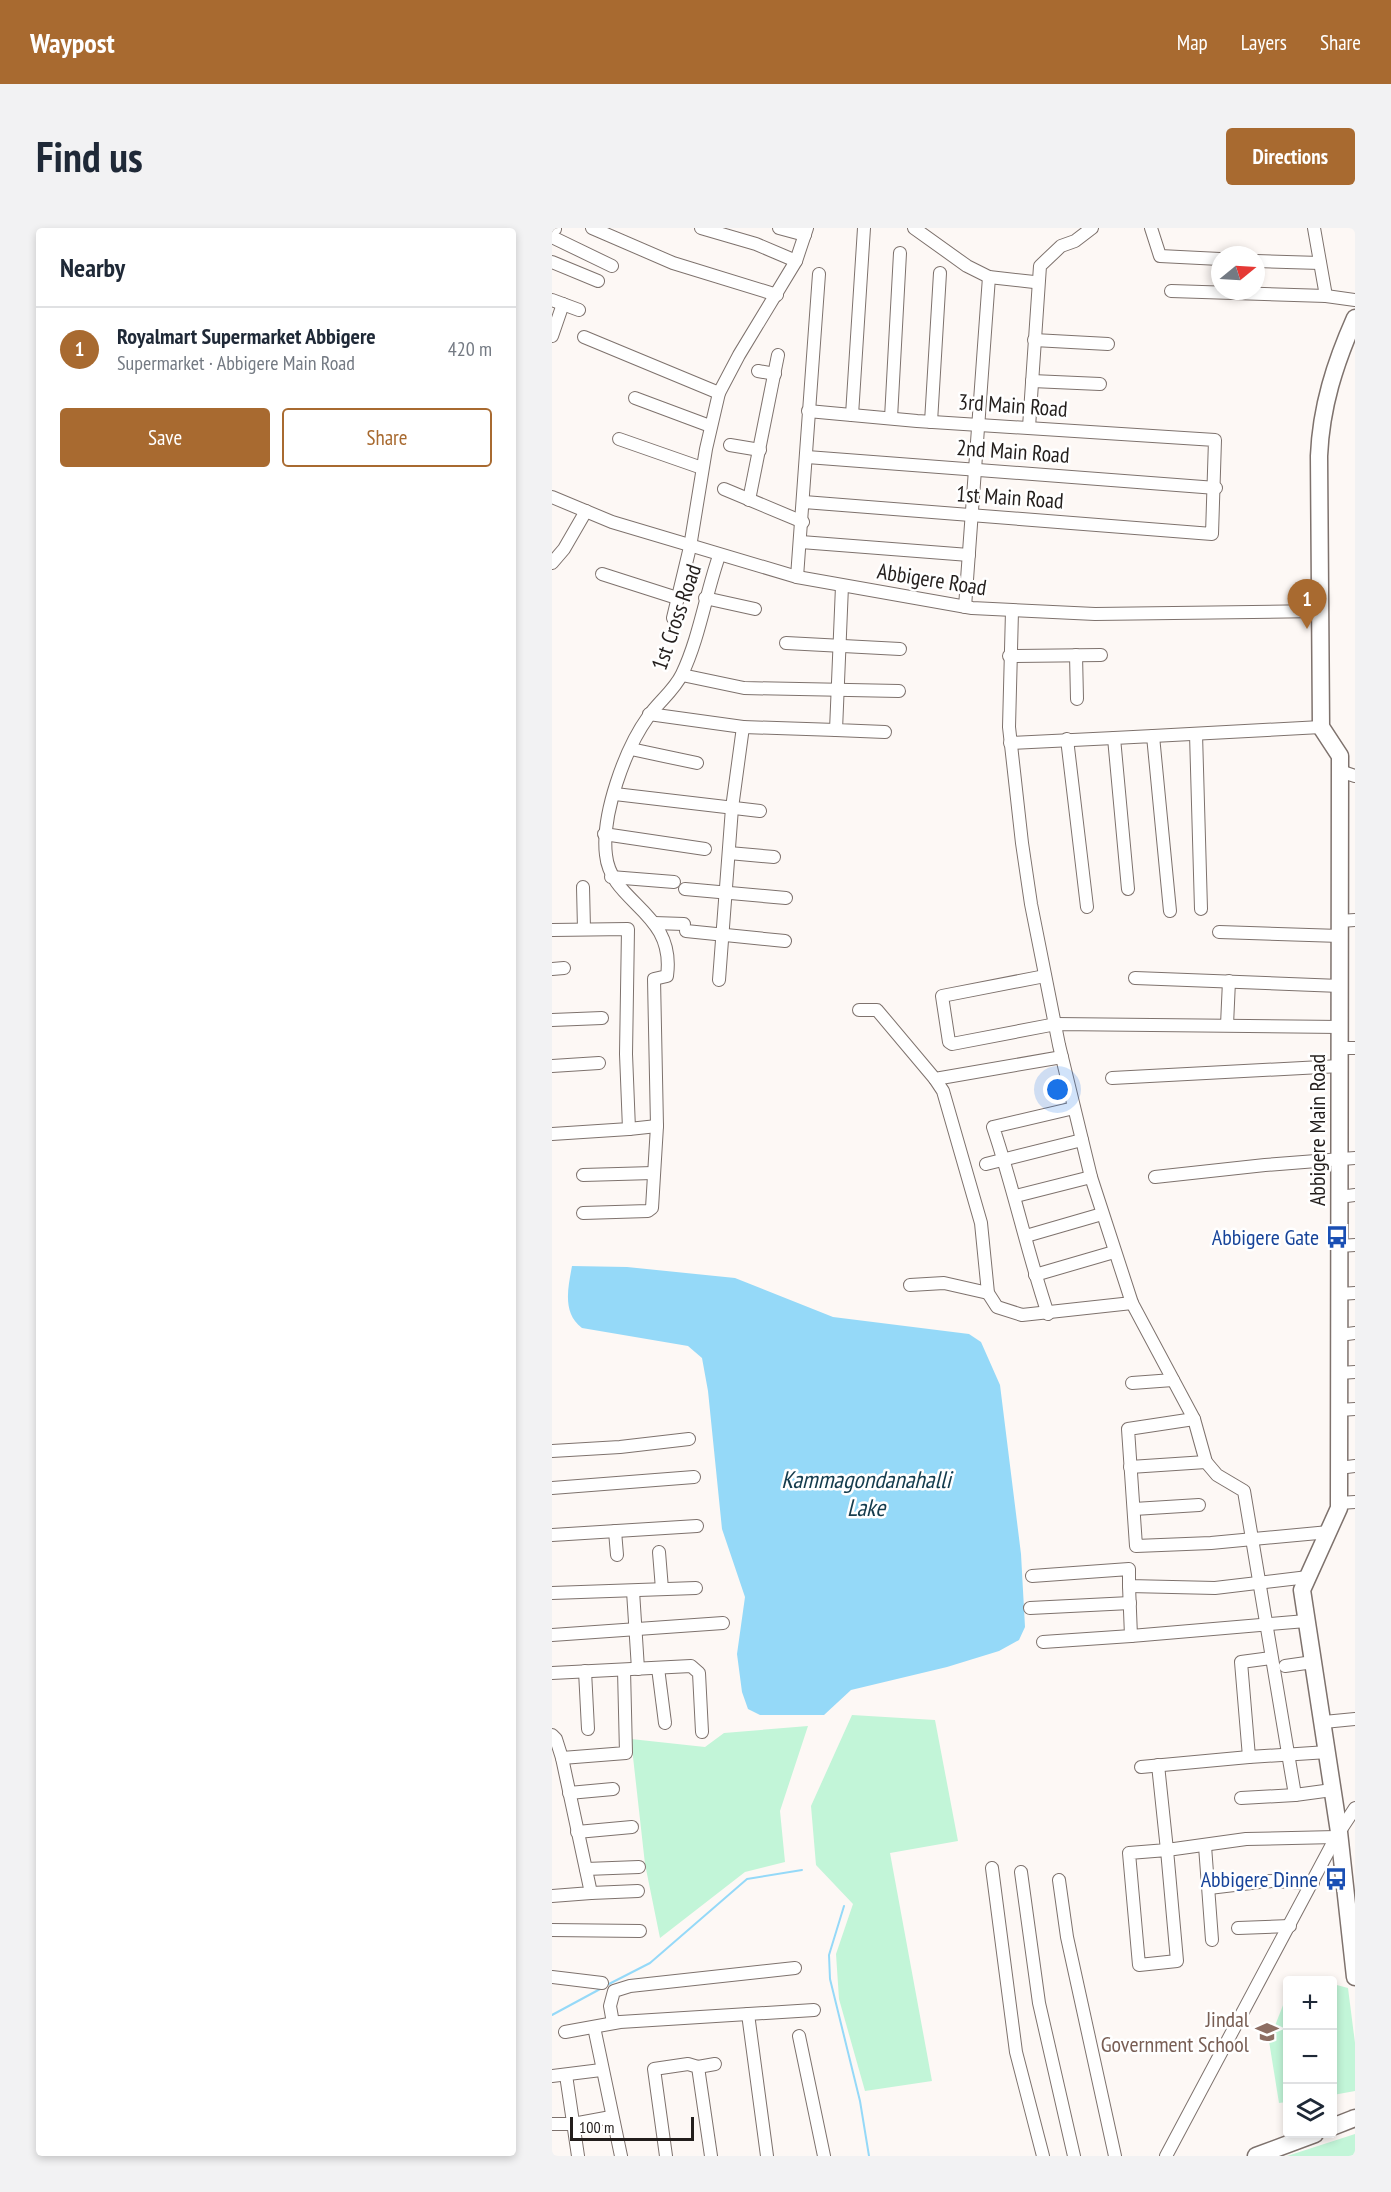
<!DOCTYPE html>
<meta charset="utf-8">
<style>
:root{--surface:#fff;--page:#f2f2f3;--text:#1f2937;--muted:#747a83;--line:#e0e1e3;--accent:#a86a30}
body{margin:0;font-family:"PT Sans Narrow",sans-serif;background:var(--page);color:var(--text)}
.controls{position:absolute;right:18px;bottom:18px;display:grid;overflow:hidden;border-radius:6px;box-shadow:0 3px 9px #0003}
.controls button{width:54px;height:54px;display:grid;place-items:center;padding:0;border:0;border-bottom:2px solid var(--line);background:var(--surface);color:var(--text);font:30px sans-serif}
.compass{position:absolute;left:659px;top:18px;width:54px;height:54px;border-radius:50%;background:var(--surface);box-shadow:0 3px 9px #0003;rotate:72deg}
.scale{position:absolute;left:18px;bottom:15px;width:124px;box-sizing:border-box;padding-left:6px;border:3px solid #231e1c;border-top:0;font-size:16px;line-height:21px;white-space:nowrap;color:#231e1c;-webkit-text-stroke:4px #fff;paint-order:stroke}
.you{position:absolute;left:506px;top:862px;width:21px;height:21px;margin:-15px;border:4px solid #fff;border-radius:50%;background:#1a73e8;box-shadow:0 0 0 9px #1a73e833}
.badge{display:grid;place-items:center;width:39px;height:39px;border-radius:50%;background:var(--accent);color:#fff;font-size:20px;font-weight:700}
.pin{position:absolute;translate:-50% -50px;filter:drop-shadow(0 2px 3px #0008)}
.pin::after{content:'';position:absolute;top:32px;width:21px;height:18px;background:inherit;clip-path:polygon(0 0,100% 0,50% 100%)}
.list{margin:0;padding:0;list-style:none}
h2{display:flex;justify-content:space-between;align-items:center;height:78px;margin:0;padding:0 24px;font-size:26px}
h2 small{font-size:20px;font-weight:400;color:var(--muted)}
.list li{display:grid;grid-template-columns:39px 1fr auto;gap:18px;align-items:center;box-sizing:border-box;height:84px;padding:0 24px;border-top:2px solid var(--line)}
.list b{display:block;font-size:22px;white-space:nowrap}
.list p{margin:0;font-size:20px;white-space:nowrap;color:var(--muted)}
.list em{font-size:20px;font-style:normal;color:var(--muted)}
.actions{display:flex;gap:12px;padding:18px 24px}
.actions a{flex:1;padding:14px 0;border:2px solid var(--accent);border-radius:6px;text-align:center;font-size:21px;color:var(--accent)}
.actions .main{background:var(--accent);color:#fff}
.icon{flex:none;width:33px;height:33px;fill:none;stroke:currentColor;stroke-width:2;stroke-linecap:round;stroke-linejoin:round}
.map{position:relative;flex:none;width:803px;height:1928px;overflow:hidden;border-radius:6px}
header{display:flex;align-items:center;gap:36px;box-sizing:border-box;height:84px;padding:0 30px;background:var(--accent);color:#fff}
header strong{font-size:28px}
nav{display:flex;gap:33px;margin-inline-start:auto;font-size:21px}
.intro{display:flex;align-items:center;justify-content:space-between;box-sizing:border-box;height:144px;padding:0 36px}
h1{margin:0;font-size:42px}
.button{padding:15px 27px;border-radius:6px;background:var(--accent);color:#fff;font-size:21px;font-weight:700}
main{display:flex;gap:36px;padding:0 36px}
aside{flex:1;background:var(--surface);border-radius:6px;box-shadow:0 3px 9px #0003}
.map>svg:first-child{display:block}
</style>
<header>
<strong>Waypost</strong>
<nav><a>Map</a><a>Layers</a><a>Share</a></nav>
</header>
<div class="intro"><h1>Find us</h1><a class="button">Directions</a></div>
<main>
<aside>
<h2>Nearby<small></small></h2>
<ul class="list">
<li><span class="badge">1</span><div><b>Royalmart Supermarket Abbigere</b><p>Supermarket · Abbigere Main Road</p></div><em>420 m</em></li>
</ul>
<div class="actions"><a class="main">Save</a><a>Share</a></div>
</aside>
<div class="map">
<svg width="803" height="1928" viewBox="0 0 803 1928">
<rect width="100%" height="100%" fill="#fdf8f5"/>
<g fill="#c2f5d8">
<polygon points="300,1487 383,1492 406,1613 338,1625 380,1853 313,1863 287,1771 284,1726 301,1676 264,1637 259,1578"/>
<polygon points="256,1498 228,1583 233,1634 193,1644 108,1710 93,1636 79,1511 153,1519 172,1505"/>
<polygon points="781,1756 796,1760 803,1815 803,1863 781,1867"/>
<polygon points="735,1767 735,1874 727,1875 717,1813"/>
<polygon points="803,1906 803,1928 735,1928"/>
</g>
<path fill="#95d9f8" d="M 20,1038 L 75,1039 L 183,1050 L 281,1089 L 417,1106 L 429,1114 L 448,1157 L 469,1326 L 473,1399 L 467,1412 L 447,1423 L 395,1439 L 299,1462 L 272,1487 L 208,1487 L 196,1481 L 190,1464 L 185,1426 L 193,1369 L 170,1301 L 156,1163 L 150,1130 L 136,1118 L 30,1100 C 10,1085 16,1060 20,1038 Z"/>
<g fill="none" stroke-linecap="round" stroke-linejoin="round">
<g stroke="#95d9f8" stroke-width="2">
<polyline points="292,1678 277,1727 278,1751 308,1873 317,1928"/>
<polyline points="55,1757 98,1735 195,1651 250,1642"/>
<polyline points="0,1787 50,1760"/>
</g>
<g stroke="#7e726d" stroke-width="14">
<g id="minor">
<polyline points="1,0 3,1"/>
<polyline points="40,0 121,35 225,67"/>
<polyline points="149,0 204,16 244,33"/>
<polyline points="227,0 253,7"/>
<polyline points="362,0 415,38 437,49 482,54"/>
<polyline points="599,0 608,28 668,31"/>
<polyline points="762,0 774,68"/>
<polyline points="0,9 60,38"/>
<polyline points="704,33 768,35"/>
<polyline points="0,34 46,53"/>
<polyline points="619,63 774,68 803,72"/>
<polyline points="0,72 27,82"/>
<polyline points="0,108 11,76"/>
<polyline points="32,109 167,165"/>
<polyline points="482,112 556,116"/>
<polyline points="206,143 223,146"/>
<polyline points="480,153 548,156"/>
<polyline points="83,170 158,198"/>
<polyline points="300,187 312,0"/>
<polyline points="339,190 348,25"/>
<polyline points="379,194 388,45"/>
<polyline points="477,199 488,38 509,18 523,13 540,0"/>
<polyline points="67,211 150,240"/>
<polyline points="178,217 208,222"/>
<polyline points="255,229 664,260"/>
<polyline points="172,261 251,294"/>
<polyline points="0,269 60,294 245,349 420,380 543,386 768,383"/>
<polyline points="197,272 226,127"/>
<polyline points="252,274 660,306 663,212 365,193 256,183"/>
<polyline points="249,314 417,327"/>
<polyline points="0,335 12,321 34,283"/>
<polyline points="50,346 125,370"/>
<polyline points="245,349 267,46"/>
<polyline points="290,358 284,502 333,504"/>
<polyline points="153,370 203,381"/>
<polyline points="413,379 437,49"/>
<polyline points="460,383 457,499 470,615 479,676 507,817 539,949 580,1075 642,1191 654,1234 665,1247 692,1263 743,1567 780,1562"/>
<polyline points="121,390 138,319 154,221 167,165 187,127 244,33 255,0"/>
<polyline points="234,415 348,421"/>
<polyline points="524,427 525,471"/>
<polyline points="457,428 549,427"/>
<polyline points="130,447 192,460 347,463"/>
<polyline points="97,486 191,499"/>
<polyline points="644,506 649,681"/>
<polyline points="601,508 769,499"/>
<polyline points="515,511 535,679"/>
<polyline points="458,515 562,510"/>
<polyline points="79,521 145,535"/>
<polyline points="788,543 803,548"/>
<polyline points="63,566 208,583"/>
<polyline points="52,606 153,621"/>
<polyline points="177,625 222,629"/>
<polyline points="59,649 122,654"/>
<polyline points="31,659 32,701"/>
<polyline points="133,661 234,670"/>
<polyline points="576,661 562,510 601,508 618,683"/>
<polyline points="788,693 803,692"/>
<polyline points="102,695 132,696"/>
<polyline points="0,702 76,701 74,826 77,901 0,906"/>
<polyline points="134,703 233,713"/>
<polyline points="667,704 788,708"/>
<polyline points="0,741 12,740"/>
<polyline points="493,748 390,768 397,814 400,816 504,796 788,799"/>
<polyline points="583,750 788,758"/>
<polyline points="167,752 180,580 191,499 284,502"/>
<polyline points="307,782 325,782 383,851 510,829"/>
<polyline points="0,792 50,790"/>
<polyline points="675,797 677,753"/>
<polyline points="788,820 803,820"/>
<polyline points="0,838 47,835"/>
<polyline points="560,850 788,838"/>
<polyline points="383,851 391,863 429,995 436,1065 445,1079 470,1087 580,1075"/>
<polyline points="77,901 105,898"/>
<polyline points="434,936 530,912"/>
<polyline points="31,947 101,945"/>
<polyline points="603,949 713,937 803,930"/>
<polyline points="464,968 539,949"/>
<polyline points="788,969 803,967"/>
<path d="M 31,985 L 96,983 L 100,980 L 105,898 L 102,751 L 115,748 C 124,683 59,676 54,627 C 49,587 73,521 96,489 C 106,474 122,463 130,446 C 147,411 154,365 167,328"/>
<polyline points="474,1008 550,986"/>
<polyline points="788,1018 803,1017"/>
<polyline points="483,1047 562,1024"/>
<polyline points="358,1057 392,1055 436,1065"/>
<polyline points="788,1066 803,1065"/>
<path d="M 496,1086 C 475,1024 462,961 441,899 L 522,880"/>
<polyline points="788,1107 803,1105"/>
<polyline points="788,1145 803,1144"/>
<polyline points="580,1155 621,1152"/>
<polyline points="788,1182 803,1181"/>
<polyline points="642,1191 576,1201 584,1318 659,1315 777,1304"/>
<polyline points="0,1223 68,1219 137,1211"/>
<polyline points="578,1239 654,1234"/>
<polyline points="787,1240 803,1238"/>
<polyline points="0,1260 142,1249"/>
<polyline points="787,1275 803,1274"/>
<polyline points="582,1281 647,1277"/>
<polyline points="63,1303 65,1327"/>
<polyline points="0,1307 145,1298"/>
<polyline points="107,1324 110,1361"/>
<polyline points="480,1348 577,1341 577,1358 663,1360 756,1349"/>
<polyline points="81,1363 86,1441"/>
<polyline points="0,1365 144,1360"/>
<polyline points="478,1380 578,1375"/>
<polyline points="0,1407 171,1395"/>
<polyline points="579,1408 754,1393"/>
<polyline points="491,1414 579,1408 577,1358"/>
<polyline points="719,1430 689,1434 697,1529 776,1524"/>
<polyline points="733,1438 761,1434"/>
<polyline points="106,1440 113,1495"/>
<polyline points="33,1443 36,1501"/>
<polyline points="0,1445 139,1438 147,1445 150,1504"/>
<polyline points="772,1494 803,1491"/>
<polyline points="0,1507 4,1511 10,1530 39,1665 0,1668"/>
<polyline points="10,1530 74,1525 72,1442"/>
<polyline points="606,1537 615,1622 577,1625 587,1737 625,1733 615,1622 694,1611 784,1609"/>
<polyline points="589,1539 697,1529"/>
<polyline points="17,1565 61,1561"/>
<polyline points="689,1570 743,1567"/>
<polyline points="25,1604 80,1599"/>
<polyline points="653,1618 660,1712"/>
<polyline points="440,1640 464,1824 491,1928"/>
<polyline points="34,1641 87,1639"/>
<polyline points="469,1644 487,1775 522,1928"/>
<polyline points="507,1652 515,1709 563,1928"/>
<polyline points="657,1660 716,1653 761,1655"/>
<polyline points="39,1665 86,1663"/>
<polyline points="686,1700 738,1698"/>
<polyline points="0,1702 88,1703"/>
<polyline points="0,1749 50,1755"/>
<polyline points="196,1786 215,1928"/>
<polyline points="61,1795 58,1778 62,1763 78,1758 243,1740"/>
<polyline points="42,1799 69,1928"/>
<polyline points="13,1804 68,1794 262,1782"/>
<polyline points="247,1808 272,1928"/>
<polyline points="146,1839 163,1836"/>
<polyline points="14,1847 26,1928"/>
<polyline points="0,1848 49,1842"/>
<polyline points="0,1896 21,1896 59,1889"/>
<polyline points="114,1928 102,1841 136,1836 146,1839 159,1928"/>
<polyline points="614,1928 784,1609 803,1580"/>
</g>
</g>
<g stroke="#7e726d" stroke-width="19">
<g id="major">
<path d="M 803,90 C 783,135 769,179 767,228 L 769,499 L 788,528 L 787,1280 L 750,1362 L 787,1604 L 803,1749"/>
<polyline points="780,1899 803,1890"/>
<polyline points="704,1928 763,1906"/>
</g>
</g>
<use href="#minor" stroke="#fff" stroke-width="12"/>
<use href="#major" stroke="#fff" stroke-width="16"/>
</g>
<defs>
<g id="bus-bare" transform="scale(1.8)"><path d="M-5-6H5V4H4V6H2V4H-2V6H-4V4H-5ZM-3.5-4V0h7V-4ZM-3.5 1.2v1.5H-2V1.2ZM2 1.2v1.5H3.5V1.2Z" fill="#1a4fb4" stroke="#fff" stroke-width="2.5" paint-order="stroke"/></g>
<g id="school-bare" transform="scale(1.8)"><path d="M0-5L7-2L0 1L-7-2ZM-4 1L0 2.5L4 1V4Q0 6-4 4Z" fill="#8d6e63" stroke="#fff" stroke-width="2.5" paint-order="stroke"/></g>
</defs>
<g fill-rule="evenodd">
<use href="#bus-bare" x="785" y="1009"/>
<use href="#bus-bare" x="784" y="1651"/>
<use href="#school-bare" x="715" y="1804"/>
</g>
<g text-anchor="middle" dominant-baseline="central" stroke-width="5" stroke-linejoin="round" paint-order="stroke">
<g font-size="22" fill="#231e1c" stroke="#fff">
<text transform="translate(461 177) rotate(4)">3rd Main Road</text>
<text transform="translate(461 223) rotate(4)">2nd Main Road</text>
<text transform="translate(458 269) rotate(4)">1st Main Road</text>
<text transform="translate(380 351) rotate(9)">Abbigere Road</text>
<text transform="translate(124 389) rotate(-71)">1st Cross Road</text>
<text transform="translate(765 902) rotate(-90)">Abbigere Main Road</text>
</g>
<g font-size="22" fill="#164399" stroke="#fff" text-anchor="end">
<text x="767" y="1009">Abbigere Gate</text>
<text x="766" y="1651">Abbigere Dinne</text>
</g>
<g font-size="22" fill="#785e54" stroke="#fff" text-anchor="end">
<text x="697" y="1791">Jindal<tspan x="697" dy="25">Government School</tspan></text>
</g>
<g font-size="24" font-style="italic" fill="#143c4d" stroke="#fff">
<text x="314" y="1251">Kammagondanahalli<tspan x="314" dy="28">Lake</tspan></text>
</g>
</g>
</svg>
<div class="controls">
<button>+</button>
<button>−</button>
<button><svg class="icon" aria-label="layers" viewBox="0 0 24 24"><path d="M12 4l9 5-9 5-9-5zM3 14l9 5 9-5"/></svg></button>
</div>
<svg class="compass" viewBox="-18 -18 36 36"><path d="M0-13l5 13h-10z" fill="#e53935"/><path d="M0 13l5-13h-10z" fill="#747a83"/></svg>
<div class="scale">100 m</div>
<div class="you"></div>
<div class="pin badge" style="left:755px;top:401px">1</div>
</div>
</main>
